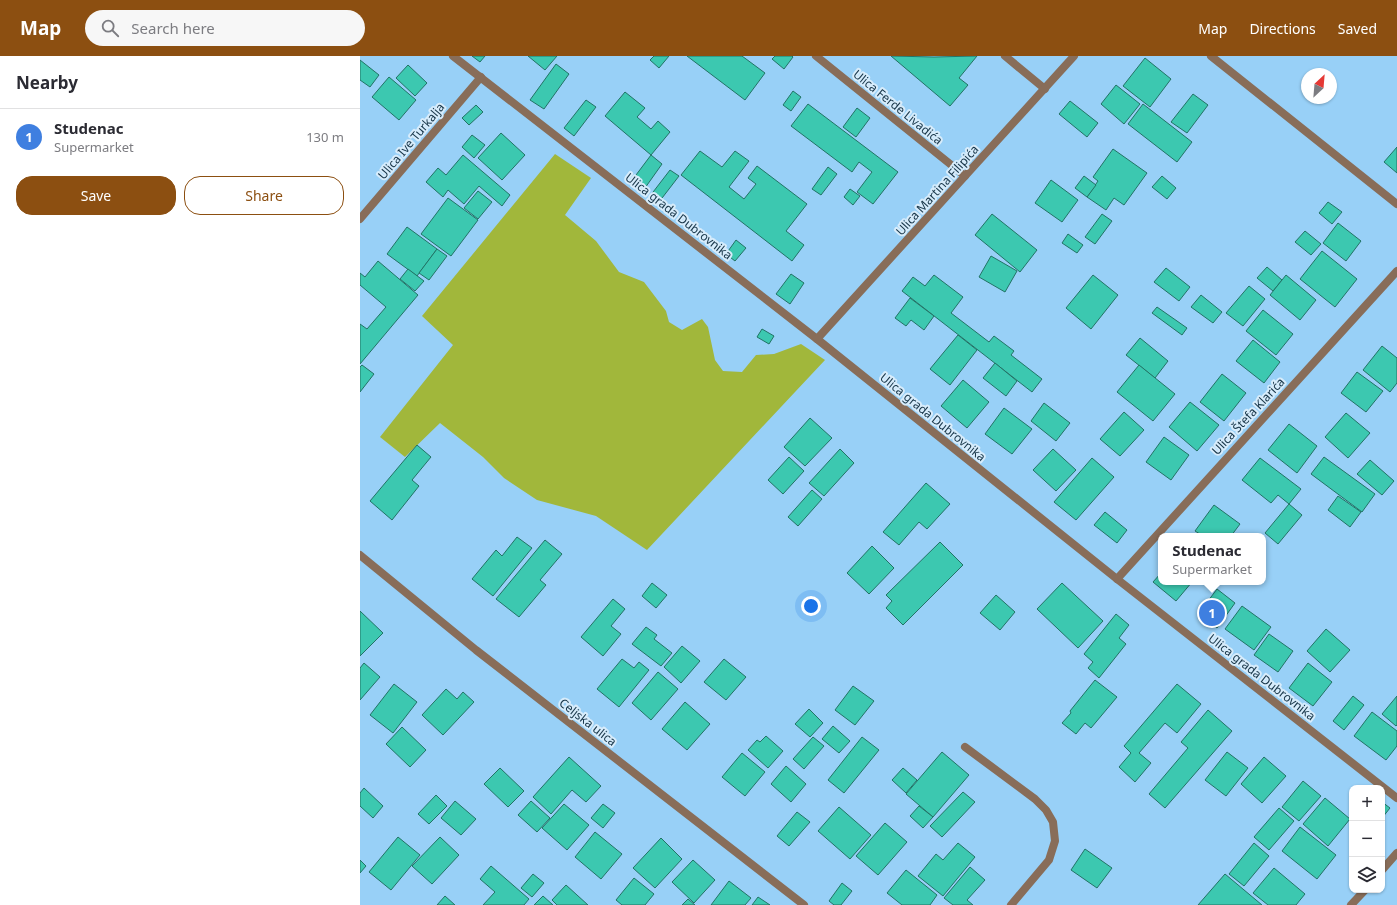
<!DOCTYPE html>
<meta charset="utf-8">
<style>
:root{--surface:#fff;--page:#f7f7f7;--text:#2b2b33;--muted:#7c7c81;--line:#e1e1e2;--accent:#8c4f11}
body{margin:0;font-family:"Noto Sans",sans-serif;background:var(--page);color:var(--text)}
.controls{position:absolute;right:12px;bottom:12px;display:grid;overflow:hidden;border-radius:8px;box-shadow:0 1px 3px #0004}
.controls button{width:36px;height:36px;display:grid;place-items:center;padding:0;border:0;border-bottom:1px solid var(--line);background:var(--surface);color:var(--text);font:20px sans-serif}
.compass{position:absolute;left:941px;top:12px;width:36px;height:36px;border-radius:50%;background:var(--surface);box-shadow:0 1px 3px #0004;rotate:26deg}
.you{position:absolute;left:451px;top:550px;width:14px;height:14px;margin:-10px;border:3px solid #fff;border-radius:50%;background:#1a73e8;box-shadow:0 0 0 6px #1a73e833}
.badge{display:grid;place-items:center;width:26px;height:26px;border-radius:50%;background:var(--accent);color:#fff;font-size:13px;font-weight:700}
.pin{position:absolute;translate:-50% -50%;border:2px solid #fff;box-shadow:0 1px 4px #0006}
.popup{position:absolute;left:798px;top:477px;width:108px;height:52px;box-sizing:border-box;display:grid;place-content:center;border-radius:8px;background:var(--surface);filter:drop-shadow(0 1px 3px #0005);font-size:13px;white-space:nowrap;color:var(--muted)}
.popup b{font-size:15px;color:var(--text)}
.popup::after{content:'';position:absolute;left:50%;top:100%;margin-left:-8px;border:8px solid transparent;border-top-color:var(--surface)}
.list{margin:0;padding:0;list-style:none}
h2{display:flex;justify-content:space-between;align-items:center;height:52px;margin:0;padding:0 16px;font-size:17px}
h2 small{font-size:13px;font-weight:400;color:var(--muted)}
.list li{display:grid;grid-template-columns:26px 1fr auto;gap:12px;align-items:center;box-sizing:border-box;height:56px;padding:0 16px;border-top:1px solid var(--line)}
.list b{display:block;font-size:15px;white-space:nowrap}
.list p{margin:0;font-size:13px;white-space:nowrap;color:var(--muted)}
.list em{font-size:13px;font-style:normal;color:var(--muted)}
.actions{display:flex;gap:8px;padding:12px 16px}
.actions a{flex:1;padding:9px 0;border:1px solid var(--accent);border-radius:16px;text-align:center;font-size:14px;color:var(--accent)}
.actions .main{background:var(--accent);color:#fff}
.icon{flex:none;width:22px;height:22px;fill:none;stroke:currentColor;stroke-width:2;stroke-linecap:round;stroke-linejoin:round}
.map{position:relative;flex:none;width:1037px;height:849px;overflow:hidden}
header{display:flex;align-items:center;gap:24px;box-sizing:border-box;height:56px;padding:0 20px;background:var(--accent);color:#fff}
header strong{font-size:19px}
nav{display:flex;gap:22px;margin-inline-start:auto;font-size:14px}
.search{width:280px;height:36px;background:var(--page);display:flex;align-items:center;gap:10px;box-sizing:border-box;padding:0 14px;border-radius:22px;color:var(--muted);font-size:15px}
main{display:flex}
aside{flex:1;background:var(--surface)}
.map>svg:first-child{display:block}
</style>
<header>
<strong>Map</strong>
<div class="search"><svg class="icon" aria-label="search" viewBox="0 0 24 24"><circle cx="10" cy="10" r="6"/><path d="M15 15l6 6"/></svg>Search here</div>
<nav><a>Map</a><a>Directions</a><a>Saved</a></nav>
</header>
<main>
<aside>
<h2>Nearby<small></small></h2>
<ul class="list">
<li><span class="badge" style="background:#3f7fe0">1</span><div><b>Studenac</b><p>Supermarket</p></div><em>130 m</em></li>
</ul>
<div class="actions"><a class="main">Save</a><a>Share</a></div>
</aside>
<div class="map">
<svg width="1037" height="849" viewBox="0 0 1037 849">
<rect width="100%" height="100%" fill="#98d0f7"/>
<polygon fill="#a1b73b" points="195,98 231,122 205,159 236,185 259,216 284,226 306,255 309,266 322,274 342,263 348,271 355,304 363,315 382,316 396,299 414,298 441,288 465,304 287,494 236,460 177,444 144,422 123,401 80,367 45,401 20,381 93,289 62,260"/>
<g fill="#3cc8b0" stroke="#227365">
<polygon points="112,0 125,0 120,6"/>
<polygon points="168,0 197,0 185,14"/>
<polygon points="294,0 309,0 299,12 290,4"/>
<polygon points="327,0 382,0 405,17 385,44"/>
<polygon points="415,0 432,0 433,1 424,13 412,3"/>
<polygon points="531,0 574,1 617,0 599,22 608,29 590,50"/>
<polygon points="785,2 811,23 790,51 763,30"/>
<polygon points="0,4 19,19 10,31 0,24"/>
<polygon points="196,8 209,18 184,53 170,44"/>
<polygon points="48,9 67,27 55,40 36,22"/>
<polygon points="29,21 56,44 39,64 12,41"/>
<polygon points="756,29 780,48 764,68 741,48"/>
<polygon points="433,35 441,41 431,55 423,49"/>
<polygon points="265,36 285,52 277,61 291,73 298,65 310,76 291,99 245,60"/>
<polygon points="833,38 848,49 827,77 811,66"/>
<polygon points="226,44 236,51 214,80 204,72"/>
<polygon points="710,45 738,67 727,81 699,58"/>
<polygon points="448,48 538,116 513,148 497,136 512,116 499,106 492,116 431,70"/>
<polygon points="783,48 832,86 817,106 768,68"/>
<polygon points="116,49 123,56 109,69 102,62"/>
<polygon points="497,52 510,62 496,81 483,71"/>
<polygon points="141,77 165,99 142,124 118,102"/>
<polygon points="112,79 125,89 114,102 102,91"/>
<polygon points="1037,91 1037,117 1024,106"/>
<polygon points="753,93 787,117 764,149 754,142 746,154 727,141 738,125 733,121"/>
<polygon points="340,95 362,111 375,95 389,105 369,131 384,143 396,128 388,122 397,110 447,148 426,175 444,189 432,205 321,119"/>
<polygon points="103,99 150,139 142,150 119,130 104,148 88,134 83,141 66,126 78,112 86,119"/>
<polygon points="291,99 302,108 285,132 273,123"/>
<polygon points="468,111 477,118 461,139 452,133"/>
<polygon points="310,114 319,120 299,146 290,140"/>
<polygon points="724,120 736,129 727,141 715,132"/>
<polygon points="802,120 816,132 807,143 792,131"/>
<polygon points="691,124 718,144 702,166 675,147"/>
<polygon points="490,133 500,140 493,149 484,141"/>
<polygon points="118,135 132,146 118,163 104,152"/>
<polygon points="88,142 118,164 91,200 61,178"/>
<polygon points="968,146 982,156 972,168 959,157"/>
<polygon points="632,158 677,194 660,216 615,179"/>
<polygon points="742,158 752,165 735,188 725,181"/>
<polygon points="978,167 1001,185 986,205 963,187"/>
<polygon points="47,171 77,193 57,220 27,198"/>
<polygon points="945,175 961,188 951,199 935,186"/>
<polygon points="708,178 723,189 717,197 702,187"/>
<polygon points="376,184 386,192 375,205 366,198"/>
<polygon points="77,193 87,200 69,224 59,217"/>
<polygon points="962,195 997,223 975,251 940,223"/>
<polygon points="631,200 657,215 645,236 619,221"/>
<polygon points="18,205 58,239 0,308 0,268 7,273 26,251 0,229 0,217 5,221"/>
<polygon points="907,211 922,224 913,235 897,222"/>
<polygon points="806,212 830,231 819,245 794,226"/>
<polygon points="48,213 64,225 55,235 40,223"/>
<polygon points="431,218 444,227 430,248 416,238"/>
<polygon points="574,219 603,241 591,257 629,286 634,280 654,295 651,299 682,323 672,336 542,235 553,221 565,230"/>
<polygon points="733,219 758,239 731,273 706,252"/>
<polygon points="926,219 956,244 940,264 910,239"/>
<polygon points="889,230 905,243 883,270 866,257"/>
<polygon points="841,239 862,256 853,267 831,251"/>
<polygon points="550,242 574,260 564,274 551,264 546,270 535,262"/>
<polygon points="797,251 827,272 822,279 792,257"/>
<polygon points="903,254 933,278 916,299 886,275"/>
<polygon points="402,273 414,280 409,288 397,281"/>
<polygon points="598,279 617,294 590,329 570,313"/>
<polygon points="780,282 808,305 795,322 766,299"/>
<polygon points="893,284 920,306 904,327 876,305"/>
<polygon points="1022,290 1037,302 1037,327 1030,336 1003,314"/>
<polygon points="635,307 657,325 646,340 623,322"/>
<polygon points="2,309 14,318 0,336 0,311"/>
<polygon points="779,309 815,338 793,365 757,336"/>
<polygon points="997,316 1023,335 1006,356 981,337"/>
<polygon points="862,318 886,337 864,365 840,346"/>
<polygon points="603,324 629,346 607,372 581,350"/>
<polygon points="830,346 859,369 837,395 809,371"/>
<polygon points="684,347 710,367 696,385 671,365"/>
<polygon points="644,352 672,373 652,398 625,378"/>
<polygon points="764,356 784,374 760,400 740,383"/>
<polygon points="986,357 1010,377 988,402 965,381"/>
<polygon points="450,362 472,382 445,410 424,391"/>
<polygon points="929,368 957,390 937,417 908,394"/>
<polygon points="804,381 829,399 811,424 786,406"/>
<polygon points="57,389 71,401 52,424 59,430 32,464 10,445"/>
<polygon points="480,393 494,407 464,440 449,427"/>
<polygon points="693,393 716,414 696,435 673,414"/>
<polygon points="429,401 444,415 423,438 408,424"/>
<polygon points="964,401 1015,438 1002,456 951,418"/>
<polygon points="732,402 754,421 716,464 694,446"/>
<polygon points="900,402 941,433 929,448 918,439 911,447 882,424"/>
<polygon points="1010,404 1034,425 1022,439 997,418"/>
<polygon points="566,427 590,448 567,473 559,466 539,489 523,476"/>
<polygon points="452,434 462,443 438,470 428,461"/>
<polygon points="978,440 1001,456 990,471 968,454"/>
<polygon points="929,448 942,459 918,488 905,477"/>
<polygon points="854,449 880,468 871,480 843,480 835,475"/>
<polygon points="745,456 767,474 757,487 734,469"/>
<polygon points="157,481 172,492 133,540 112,523 136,494 142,500"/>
<polygon points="185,484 202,498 180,524 186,529 159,561 136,543"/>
<polygon points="580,486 603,509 543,569 526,552 532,545 526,539"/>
<polygon points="512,490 534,512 509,538 487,517"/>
<polygon points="801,517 801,526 832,526 816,545 793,526"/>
<polygon points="292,527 307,539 296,552 282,540"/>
<polygon points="702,527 743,565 718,592 677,553"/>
<polygon points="857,533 875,547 857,572 839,557"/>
<polygon points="636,539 655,556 640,574 620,557"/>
<polygon points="253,543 265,553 251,570 261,578 243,600 221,581"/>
<polygon points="882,550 911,571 894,594 865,573"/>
<polygon points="0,555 23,577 0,600"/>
<polygon points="756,558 769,569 759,582 766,588 739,622 728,612 733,606 724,598"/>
<polygon points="286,571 297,579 294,583 312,597 301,610 272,588"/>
<polygon points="966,573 990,594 970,616 947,595"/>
<polygon points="909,578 933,595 918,616 894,599"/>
<polygon points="322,590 340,605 321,627 304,611"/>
<polygon points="262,603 274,612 279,606 289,614 259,651 237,633"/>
<polygon points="364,603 386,621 366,644 344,626"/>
<polygon points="4,607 20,621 0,644 0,612"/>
<polygon points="948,607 972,626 953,650 929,632"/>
<polygon points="298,616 318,633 291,664 272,647"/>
<polygon points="735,624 757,641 731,672 725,667 716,678 702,667 711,657 710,655"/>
<polygon points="34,628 57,646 33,677 10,659"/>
<polygon points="817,628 841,648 817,677 805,667 779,697 791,707 775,726 759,711 771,697 764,690"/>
<polygon points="493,630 514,645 495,669 475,654"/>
<polygon points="86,633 97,643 103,636 114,646 83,679 62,659"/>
<polygon points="993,640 1004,649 984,674 973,665"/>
<polygon points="1037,640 1037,669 1036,670 1022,658"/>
<polygon points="325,646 350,668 327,694 302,673"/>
<polygon points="449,653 463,667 450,681 435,668"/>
<polygon points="848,654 872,675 805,752 789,738 828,692 821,686"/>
<polygon points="1012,656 1037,675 1037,690 1026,704 994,680"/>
<polygon points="473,670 490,685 479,697 462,683"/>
<polygon points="42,671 66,694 50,711 26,688"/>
<polygon points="406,680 423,695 408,712 388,694 397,684 400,686"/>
<polygon points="453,681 464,690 444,713 433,703"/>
<polygon points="502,681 519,694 484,737 468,724"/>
<polygon points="582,696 609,719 573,761 546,738"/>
<polygon points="867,696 888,712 866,740 845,724"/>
<polygon points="382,697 405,716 385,740 362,721"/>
<polygon points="209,701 241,730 226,746 212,734 191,758 173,741"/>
<polygon points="904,701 926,720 902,747 881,728"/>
<polygon points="426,710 446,728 431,746 411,728"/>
<polygon points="140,712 164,735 148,751 124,728"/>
<polygon points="543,712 557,724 546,737 532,724"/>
<polygon points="943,725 961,740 939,765 922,751"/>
<polygon points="4,732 23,750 13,762 0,750 0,737"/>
<polygon points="603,736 615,746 582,781 570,770"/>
<polygon points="76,739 87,750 69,768 58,758"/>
<polygon points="965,742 990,763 968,790 943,768"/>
<polygon points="95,745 116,763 101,779 81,762"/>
<polygon points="171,745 190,762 177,776 158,759"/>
<polygon points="1022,746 1030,752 1022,762"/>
<polygon points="204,748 229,769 207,794 182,772"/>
<polygon points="243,748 255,757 243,772 231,762"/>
<polygon points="559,750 573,761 563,772 550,760"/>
<polygon points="479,751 511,779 490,803 458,775"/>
<polygon points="919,752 934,765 909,794 894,781"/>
<polygon points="437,756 450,766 429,790 417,780"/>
<polygon points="525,767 547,786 518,819 496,800"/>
<polygon points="940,771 976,799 957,823 922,795"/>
<polygon points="235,776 262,798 241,823 215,801"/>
<polygon points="38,781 60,799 31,834 9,816"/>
<polygon points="80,781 99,799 72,828 52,810"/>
<polygon points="301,782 322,803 295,832 273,812"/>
<polygon points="598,787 615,801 583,840 558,820 576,798 583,804"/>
<polygon points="894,787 909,800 884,830 869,818"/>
<polygon points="725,793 752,812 737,832 711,814"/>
<polygon points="0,804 6,810 0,817"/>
<polygon points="333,804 355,824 334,847 312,826"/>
<polygon points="131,810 169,843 164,849 123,849 135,836 120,823"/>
<polygon points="610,811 625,824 607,844 613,849 593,849 584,842"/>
<polygon points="914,812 945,838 936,849 908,849 893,837"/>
<polygon points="546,814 577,839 570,849 542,849 527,837"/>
<polygon points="173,818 184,827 172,841 161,832"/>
<polygon points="865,818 902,849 838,849"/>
<polygon points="274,822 294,838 285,849 262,849 256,844"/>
<polygon points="369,825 391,842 385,849 351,849"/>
<polygon points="482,827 492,835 481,849 474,849 469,845"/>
<polygon points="206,829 228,849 197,849 192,844"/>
<polygon points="85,840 95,849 77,849"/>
<polygon points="183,840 193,849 174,849"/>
<polygon points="398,841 410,849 392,849"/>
<polygon points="328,843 335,849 322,849"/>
</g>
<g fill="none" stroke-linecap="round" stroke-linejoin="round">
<g stroke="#886d59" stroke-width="8">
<polyline points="645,0 685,33"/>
<polyline points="605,691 675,743 686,754 693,766 695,785 689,804 651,849"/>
</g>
<g stroke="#886d59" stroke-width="8">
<polyline points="93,0 457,283 757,523 1037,742"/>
<polyline points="456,0 605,120"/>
<polyline points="851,0 1037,148"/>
<polyline points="0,163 121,21"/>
<polyline points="457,283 714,0"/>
<polyline points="0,499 116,594 444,849"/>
<polyline points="757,523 1037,215"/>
<polyline points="1022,814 1037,797"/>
<polyline points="991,849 1005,834"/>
</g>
</g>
<g text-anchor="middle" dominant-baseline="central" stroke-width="4" stroke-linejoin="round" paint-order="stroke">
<g font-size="12" fill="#163447" stroke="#d7ecfb">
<text transform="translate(538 51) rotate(39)">Ulica Ferde Livadića</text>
<text transform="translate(51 85) rotate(-50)">Ulica Ive Turkalja</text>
<text transform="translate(577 134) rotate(-48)">Ulica Martina Filipića</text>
<text transform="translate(319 160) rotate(38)">Ulica grada Dubrovnika</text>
<text transform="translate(888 360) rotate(-47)">Ulica Štefa Klarića</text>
<text transform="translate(573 361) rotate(39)">Ulica grada Dubrovnika</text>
<text transform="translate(902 621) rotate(38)">Ulica grada Dubrovnika</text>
<text transform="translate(228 666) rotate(38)">Celjska ulica</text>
</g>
</g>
</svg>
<div class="controls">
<button>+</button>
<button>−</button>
<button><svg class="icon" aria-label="layers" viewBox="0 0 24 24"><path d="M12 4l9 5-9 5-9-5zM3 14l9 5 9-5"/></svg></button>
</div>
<svg class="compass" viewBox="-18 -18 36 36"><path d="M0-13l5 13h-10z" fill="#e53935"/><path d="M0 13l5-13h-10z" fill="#7c7c81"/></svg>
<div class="you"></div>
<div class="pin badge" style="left:852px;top:557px;background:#3f7fe0">1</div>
<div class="popup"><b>Studenac</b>Supermarket</div>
</div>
</main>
